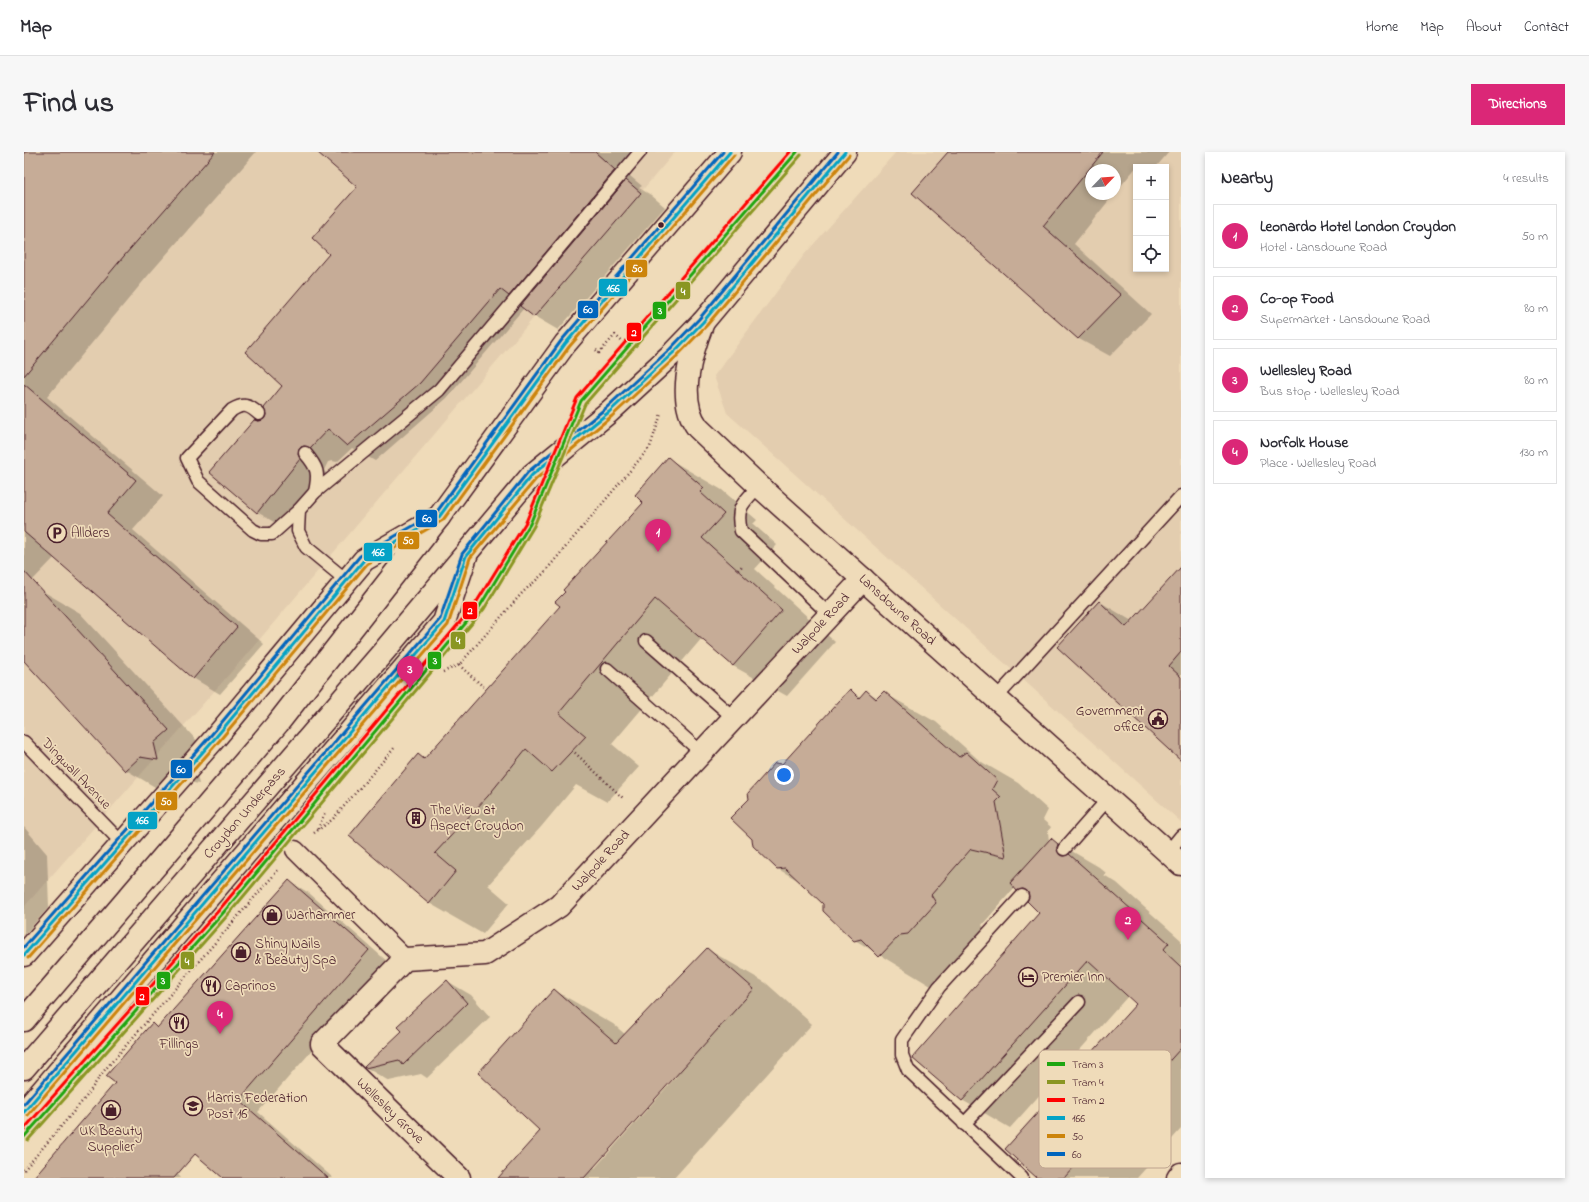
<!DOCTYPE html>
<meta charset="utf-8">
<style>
:root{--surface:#fff;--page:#f7f7f7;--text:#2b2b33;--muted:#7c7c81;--line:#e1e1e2;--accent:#db2777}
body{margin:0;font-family:"Indie Flower",sans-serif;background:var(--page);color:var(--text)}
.controls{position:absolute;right:12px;top:12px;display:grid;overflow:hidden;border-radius:0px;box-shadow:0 2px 6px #0003}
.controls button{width:36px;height:36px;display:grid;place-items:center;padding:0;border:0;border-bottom:1px solid var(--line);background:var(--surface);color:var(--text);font:20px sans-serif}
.compass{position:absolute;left:1061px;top:12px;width:36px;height:36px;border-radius:50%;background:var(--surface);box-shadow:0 2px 6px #0003;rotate:65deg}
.you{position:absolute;left:760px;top:623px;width:14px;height:14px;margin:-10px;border:3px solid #fff;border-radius:50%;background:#1a73e8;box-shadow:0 0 0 6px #1a73e833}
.badge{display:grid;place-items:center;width:26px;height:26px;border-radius:50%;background:var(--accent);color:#fff;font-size:13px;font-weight:700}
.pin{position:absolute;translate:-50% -33px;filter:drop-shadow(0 1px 2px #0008)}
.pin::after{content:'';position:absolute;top:21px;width:14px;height:12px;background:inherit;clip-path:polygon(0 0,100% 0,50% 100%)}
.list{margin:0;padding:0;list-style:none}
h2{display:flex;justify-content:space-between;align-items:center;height:52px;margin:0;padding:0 16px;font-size:17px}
h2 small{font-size:13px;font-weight:400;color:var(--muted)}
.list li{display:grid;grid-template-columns:26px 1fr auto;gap:12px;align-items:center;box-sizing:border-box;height:64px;margin:0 8px 8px;padding:0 8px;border:1px solid var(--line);border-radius:0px}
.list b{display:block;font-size:15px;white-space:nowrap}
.list p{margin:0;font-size:13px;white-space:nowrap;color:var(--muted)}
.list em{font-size:13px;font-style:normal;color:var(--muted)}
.icon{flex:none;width:22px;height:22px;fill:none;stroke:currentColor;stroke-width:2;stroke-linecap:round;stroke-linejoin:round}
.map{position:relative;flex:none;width:1157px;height:1026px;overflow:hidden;border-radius:0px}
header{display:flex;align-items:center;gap:24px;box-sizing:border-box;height:56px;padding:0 20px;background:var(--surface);border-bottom:1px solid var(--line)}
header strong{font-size:19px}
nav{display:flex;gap:22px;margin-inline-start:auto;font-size:14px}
.intro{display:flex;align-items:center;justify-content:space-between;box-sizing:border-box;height:96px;padding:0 24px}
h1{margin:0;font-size:28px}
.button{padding:10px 18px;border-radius:0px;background:var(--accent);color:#fff;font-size:14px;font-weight:700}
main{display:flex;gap:24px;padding:0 24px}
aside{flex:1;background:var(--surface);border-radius:0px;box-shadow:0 2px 6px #0003}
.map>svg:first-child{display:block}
</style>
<header>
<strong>Map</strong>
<nav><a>Home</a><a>Map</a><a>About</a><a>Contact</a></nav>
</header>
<div class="intro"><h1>Find us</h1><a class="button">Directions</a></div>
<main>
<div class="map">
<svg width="1157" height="1026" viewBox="0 0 1157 1026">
<rect width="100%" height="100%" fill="#efdbb9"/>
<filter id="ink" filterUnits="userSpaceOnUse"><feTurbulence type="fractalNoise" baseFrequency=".025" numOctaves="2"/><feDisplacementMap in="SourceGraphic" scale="8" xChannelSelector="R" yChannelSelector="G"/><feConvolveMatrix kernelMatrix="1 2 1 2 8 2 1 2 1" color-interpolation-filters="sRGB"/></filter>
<g filter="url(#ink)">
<g fill="#e3cdaf" fill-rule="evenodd">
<polygon points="0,0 651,0 223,502 0,755"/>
<path d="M 872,0 L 1157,0 L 1157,670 L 703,261 L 690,224 L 780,103 ZM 1112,15 L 1142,15 L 1142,117 L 1112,117 ZM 1067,18 L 1091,18 L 1091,42 L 1067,42 Z"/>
</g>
<g fill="#0003" fill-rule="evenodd">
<polygon points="0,0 232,0 127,120 23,245 139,344 109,378 240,492 196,542 169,526 31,405 7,430 0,426"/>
<polygon points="295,0 616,0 600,19 618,34 615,36 627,43 641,55 534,178 510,164 500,156 423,246 351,309 328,296 313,310 308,309 304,310 300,318 303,323 260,376 233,360 234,270 241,268 260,234 307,102 334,35"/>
<polygon points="925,0 1145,0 1132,15 1119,15 1114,13 1091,41 1091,18 1067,18 1067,42 1090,42 1050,92 1127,162 1086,204 1055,187 889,41"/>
<polygon points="645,307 698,338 733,368 729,372 753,393 731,417 811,490 763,544 709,514 678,486 588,592 615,615 583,650 552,633 517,675 464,733 485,751 459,782 405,751 394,603 401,607 538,454 621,351"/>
<polygon points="1157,416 1157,607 1076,450 1108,469"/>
<polygon points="15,437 56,461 186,603 171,615 175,632 158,629 143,642 102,618 0,507 0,452"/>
<polygon points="826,539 837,545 842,539 854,546 860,541 912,570 956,609 994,631 1024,658 1019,668 1027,675 1024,680 1025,689 1027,687 1075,715 1082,721 1080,723 1093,731 1157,788 1157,977 1113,1026 1015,1026 1114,852 1104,844 986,976 938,948 1017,761 1006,745 991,735 958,773 963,781 907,834 831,788 800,752 777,730 754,717 758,613"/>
<polygon points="0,675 23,702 25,755 0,783"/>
<polygon points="265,729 285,741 365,811 234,960 309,1026 200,1026 144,976 128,992 157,1026 10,1026 93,931 128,873 134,876"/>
<path d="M 683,797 L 742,831 L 788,872 L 650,1026 L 475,1026 L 517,978 L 530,838 L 589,872 L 602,883 ZM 650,924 L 653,924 L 571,1016 L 569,1014 Z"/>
<polygon points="423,829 447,843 466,865 403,926 397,922 365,929 341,915 380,879"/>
</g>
<g fill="#c6ac97" stroke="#4a1f2b">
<polygon points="0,0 191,0 100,104 0,224"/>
<polygon points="293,0 571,0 591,18 485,144 476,137 396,231 323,294 304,277 286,296 280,294 277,295 274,302 276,307 233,361 185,320 230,268 234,269 240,267 242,263 240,256 258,234 221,200 305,102 288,86 333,35"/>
<polygon points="924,0 1079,0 1019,74 1097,143 1054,187 888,41"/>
<polygon points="602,28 617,41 510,165 496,154"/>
<polygon points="0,232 112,328 83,362 213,475 169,527 0,380"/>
<polygon points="644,305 680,336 676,340 700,362 678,386 758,458 709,514 631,447 535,561 562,584 528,620 502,597 464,644 411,701 432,719 405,752 325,684 394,602 400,607 536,454 531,450 541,440 539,438 619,351 611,343"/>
<polygon points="1157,415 1157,500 1145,514 1157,525 1157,609 1033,495 1075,449 1102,475"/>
<polygon points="0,419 145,578 130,591 134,608 116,605 101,619 0,509"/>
<polygon points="826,537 835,546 842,538 852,547 860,539 935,605 942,600 973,628 968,637 977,645 972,650 982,705 947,697 907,743 912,751 884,782 876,783 855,805 837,787 830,789 799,759 799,752 761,716 753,717 729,694 728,687 706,666 725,647 724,641 751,611 758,612"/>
<polygon points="1027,686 1034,692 1033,696 1035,702 1039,704 1045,702 1145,791 1139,798 1157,815 1157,896 1040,1026 1013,1026 981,997 1112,852 1064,808 938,949 888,906 1015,761 1003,749 1005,745 1003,739 999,737 993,739 986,731"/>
<polygon points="265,728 345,798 215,948 304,1026 199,1026 171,1002 150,1026 9,1026 91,931 82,924 128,871 133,876"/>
<polygon points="683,796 730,837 560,1026 474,1026 516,979 454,921 530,837 592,891"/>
<polygon points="423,828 443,851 379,913 375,908 341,916 340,915 378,879 373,874"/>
</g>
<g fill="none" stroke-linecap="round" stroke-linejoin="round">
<g stroke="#4a1f2b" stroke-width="15">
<g id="service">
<path d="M 235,262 C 225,253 220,251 208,258 L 163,306 L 174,329 L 229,378 L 237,382 L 248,382 L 275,358"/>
<path d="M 281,301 C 294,316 295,321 291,340"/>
<path d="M 735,334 C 720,350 711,355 717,379 L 806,463"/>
<polyline points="322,428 282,395 274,379 275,358 291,340 415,238 616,0"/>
<polyline points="622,489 710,566"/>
<polyline points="583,517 678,601"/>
<polyline points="972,546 1157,344"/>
<polyline points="0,590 99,692"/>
<polyline points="1040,697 1084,647"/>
<polyline points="1144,700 1157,684"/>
<polyline points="940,972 1055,850"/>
<polyline points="998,1026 884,918 878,903 878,888 915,835 998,744"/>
</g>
</g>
<g stroke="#4a1f2b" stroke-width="21">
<polyline id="pedestrian" points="271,698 381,807"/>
</g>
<g stroke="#4a1f2b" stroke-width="25">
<g id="minor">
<path d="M 679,170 C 667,201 652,247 674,276 L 735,334 L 1157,712"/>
<polyline points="0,803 192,585 340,408 415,365"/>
<polyline points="0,960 420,470 442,404"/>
<polyline points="435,1026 298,892 381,807 461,802 535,754 839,427"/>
<polyline points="1154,1026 1157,1022"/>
</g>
</g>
<g stroke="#4a1f2b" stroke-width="25">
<g id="primary">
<polyline points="0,868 254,571 415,365 541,192 706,0"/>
<polyline points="0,916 361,498 508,323 585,260 649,201 679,170 821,0"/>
</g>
</g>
<g stroke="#4a1f2b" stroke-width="2.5" stroke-dasharray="1 3" stroke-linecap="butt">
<polyline points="572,198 575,201 591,183 609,200"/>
<polyline points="714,418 719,413"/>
<polyline points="435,513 462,537"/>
<polyline points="419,520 435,513 499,440 519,422 626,295 637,262"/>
<polyline points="548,598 599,646"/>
<polyline points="294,677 301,660"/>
<polyline points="290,681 309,667 372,594"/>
<polyline points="0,1018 62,945 79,920 255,717"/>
</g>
<use href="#service" stroke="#efdbb9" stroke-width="12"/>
<use href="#pedestrian" stroke="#efdbb9" stroke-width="18"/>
<use href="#minor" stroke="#efdbb9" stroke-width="22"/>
<use href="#primary" stroke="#efdbb9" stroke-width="22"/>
<g stroke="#efdbb9" stroke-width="6">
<g id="bus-1">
<polyline points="0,803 192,585 340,408 415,365 541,192 706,0"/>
<polyline points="0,960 420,470 442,404 508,323 585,260 649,201 679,170 821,0"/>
</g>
</g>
<g stroke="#efdbb9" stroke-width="6">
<g id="bus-2">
<polyline points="4,806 196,588 343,412 419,368 545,195 710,3"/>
<polyline points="4,963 424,473 446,406 512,327 588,264 653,204 683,173 825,3"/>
</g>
</g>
<g stroke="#efdbb9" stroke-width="6">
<g id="bus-3">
<polyline points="0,795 188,582 336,404 412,361 537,189 699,0"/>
<polyline points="0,952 416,467 438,402 504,320 582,256 646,197 675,167 814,0"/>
</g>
</g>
<use href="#bus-1" stroke="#04a2c6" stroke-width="3"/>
<use href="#bus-2" stroke="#cc840b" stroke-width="3"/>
<use href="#bus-3" stroke="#0065bd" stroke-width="3"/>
<g stroke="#efdbb9" stroke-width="6">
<polyline id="tram-1" points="0,985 199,761 456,454 506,372 557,249 773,0"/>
</g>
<g stroke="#efdbb9" stroke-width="6">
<polyline id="tram-2" points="4,988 203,764 460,457 510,374 561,252 777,3"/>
</g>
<g stroke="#efdbb9" stroke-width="6">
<polyline id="tram-3" points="0,977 195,758 452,451 502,370 553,246 766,0"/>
</g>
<use href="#tram-1" stroke="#1ea511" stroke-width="3"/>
<use href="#tram-2" stroke="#8a9623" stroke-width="3"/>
<use href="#tram-3" stroke="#f00" stroke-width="3"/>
</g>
</g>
<defs>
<g id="parking-ring" transform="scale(1)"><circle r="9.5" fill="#efdbb9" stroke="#4a1f2b" stroke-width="1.5"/><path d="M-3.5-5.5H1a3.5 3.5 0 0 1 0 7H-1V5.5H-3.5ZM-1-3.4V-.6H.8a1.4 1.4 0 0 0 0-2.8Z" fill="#4a1f2b"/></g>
<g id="civic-ring" transform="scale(1)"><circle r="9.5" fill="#efdbb9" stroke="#4a1f2b" stroke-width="1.5"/><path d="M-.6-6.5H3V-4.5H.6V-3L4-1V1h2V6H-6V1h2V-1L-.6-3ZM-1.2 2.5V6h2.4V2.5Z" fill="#4a1f2b"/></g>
<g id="building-ring" transform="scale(1)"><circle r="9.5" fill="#efdbb9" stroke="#4a1f2b" stroke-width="1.5"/><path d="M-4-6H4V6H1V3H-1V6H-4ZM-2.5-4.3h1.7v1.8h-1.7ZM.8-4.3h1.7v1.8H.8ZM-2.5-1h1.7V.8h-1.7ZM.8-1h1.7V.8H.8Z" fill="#4a1f2b"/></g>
<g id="shop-ring" transform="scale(1)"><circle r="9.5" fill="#efdbb9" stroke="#4a1f2b" stroke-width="1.5"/><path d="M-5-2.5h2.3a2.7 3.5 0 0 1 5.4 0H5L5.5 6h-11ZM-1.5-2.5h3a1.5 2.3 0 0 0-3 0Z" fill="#4a1f2b"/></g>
<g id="hotel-ring" transform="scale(1)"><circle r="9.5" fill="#efdbb9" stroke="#4a1f2b" stroke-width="1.5"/><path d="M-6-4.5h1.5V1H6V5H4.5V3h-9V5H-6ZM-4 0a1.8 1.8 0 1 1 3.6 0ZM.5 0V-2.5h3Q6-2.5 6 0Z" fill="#4a1f2b"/></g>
<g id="restaurant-ring" transform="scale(1)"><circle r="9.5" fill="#efdbb9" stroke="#4a1f2b" stroke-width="1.5"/><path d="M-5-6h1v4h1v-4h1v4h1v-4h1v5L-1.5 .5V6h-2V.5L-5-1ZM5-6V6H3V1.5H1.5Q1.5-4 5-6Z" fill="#4a1f2b"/></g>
<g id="school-ring" transform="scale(1)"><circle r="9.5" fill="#efdbb9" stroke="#4a1f2b" stroke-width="1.5"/><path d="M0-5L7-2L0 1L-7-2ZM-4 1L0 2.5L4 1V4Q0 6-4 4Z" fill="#4a1f2b"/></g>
</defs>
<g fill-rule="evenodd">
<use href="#parking-ring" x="33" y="381"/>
<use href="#civic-ring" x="1134" y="567"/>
<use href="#building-ring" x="392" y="666"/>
<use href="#shop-ring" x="248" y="763"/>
<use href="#shop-ring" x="217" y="800"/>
<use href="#hotel-ring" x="1004" y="825"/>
<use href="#restaurant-ring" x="187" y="834"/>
<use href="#restaurant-ring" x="155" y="871"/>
<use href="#school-ring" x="169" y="954"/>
<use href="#shop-ring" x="87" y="958"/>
</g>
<circle fill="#4a1f2b" stroke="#efdbb9" stroke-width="1.5" cx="637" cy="73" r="3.5"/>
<g text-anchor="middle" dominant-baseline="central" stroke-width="3.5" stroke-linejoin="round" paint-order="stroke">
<g font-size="14" fill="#4a1f2b" stroke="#efdbb9" text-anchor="start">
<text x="47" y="381">Allders</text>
<text x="1120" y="559" text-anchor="end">Government<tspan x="1120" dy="16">office</tspan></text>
<text x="406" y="658">The View at<tspan x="406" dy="16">Aspect Croydon</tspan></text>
<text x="262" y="763">Warhammer</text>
<text x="231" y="792">Shiny Nails<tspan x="231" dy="16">&amp; Beauty Spa</tspan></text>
<text x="1018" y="825">Premier Inn</text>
<text x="201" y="834">Caprinos</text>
<text x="155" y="892" text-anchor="middle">Fillings</text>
<text x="183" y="946">Harris Federation<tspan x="183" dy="16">Post 16</tspan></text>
<text x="87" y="979" text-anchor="middle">UK Beauty<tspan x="87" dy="16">Supplier</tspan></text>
</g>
<g font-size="14" fill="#4a1f2b" stroke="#efdbb9">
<text transform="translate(873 458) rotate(42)">Lansdowne Road</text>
<text transform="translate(797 472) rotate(-47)">Walpole Road</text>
<text transform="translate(52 622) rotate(46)">Dingwall Avenue</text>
<text transform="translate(221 661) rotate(-49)">Croydon Underpass</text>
<text transform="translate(577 709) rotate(-47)">Walpole Road</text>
<text transform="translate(366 959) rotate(44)">Wellesley Grove</text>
</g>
</g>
<rect x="1015" y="898" width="132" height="118" rx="6" fill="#efdbb9" stroke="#bea38e" stroke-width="1"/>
<rect x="1023" y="910" width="18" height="4" fill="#1ea511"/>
<rect x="1023" y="928" width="18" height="4" fill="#8a9623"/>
<rect x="1023" y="946" width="18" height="4" fill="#f00"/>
<rect x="1023" y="964" width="18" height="4" fill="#04a2c6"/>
<rect x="1023" y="982" width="18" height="4" fill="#cc840b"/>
<rect x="1023" y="1000" width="18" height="4" fill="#0065bd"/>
<g font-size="11" fill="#4a1f2b">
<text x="1048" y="916">Tram 3</text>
<text x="1048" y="934">Tram 4</text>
<text x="1048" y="952">Tram 2</text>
<text x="1048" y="970">166</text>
<text x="1048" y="988">50</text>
<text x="1048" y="1006">60</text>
</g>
<g stroke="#efdbb9" stroke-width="1.5">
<rect x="601" y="107" width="23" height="19" rx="4" fill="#cc840b"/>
<rect x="574" y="126" width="30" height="19" rx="4" fill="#04a2c6"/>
<rect x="651" y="129" width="16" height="19" rx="4" fill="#8a9623"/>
<rect x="553" y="148" width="22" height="19" rx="4" fill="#0065bd"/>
<rect x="628" y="149" width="15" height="19" rx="4" fill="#1ea511"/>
<rect x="602" y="170" width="16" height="20" rx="4" fill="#f00"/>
<rect x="391" y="357" width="23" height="19" rx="4" fill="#0065bd"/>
<rect x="373" y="379" width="23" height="19" rx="4" fill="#cc840b"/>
<rect x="339" y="390" width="30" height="20" rx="4" fill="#04a2c6"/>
<rect x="438" y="449" width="16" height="19" rx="4" fill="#f00"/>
<rect x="426" y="479" width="16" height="19" rx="4" fill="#8a9623"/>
<rect x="403" y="499" width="15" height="19" rx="4" fill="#1ea511"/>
<rect x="146" y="607" width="23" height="20" rx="4" fill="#0065bd"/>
<rect x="131" y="639" width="23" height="20" rx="4" fill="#cc840b"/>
<rect x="103" y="659" width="31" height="19" rx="4" fill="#04a2c6"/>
<rect x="156" y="799" width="15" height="19" rx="4" fill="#8a9623"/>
<rect x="132" y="819" width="15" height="19" rx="4" fill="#1ea511"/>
<rect x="111" y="834" width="15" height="20" rx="4" fill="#f00"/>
</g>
<g font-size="11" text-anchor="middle" font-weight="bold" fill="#fff">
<text x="613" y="120">50</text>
<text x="589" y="140">166</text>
<text x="659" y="143">4</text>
<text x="564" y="161">60</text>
<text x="636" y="162">3</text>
<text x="610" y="184">2</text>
<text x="403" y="370">60</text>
<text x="384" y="392">50</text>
<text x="354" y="404">166</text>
<text x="446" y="462">2</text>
<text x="434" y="492">4</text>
<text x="411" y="512">3</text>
<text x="157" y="621">60</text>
<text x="142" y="653">50</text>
<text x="118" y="672">166</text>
<text x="163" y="813">4</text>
<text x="139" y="832">3</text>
<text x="118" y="848">2</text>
</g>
</svg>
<div class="controls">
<button>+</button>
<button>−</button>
<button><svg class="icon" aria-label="locate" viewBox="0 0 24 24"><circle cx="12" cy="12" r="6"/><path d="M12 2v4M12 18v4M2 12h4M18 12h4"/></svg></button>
</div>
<svg class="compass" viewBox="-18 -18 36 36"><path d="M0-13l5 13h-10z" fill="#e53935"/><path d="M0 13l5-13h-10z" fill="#7c7c81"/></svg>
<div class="you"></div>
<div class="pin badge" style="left:634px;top:400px">1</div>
<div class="pin badge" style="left:1104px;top:788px">2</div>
<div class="pin badge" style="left:386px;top:537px">3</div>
<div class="pin badge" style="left:196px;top:882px">4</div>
</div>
<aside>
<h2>Nearby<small>4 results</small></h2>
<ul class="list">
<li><span class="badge">1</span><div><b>Leonardo Hotel London Croydon</b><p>Hotel · Lansdowne Road</p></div><em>50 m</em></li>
<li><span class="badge">2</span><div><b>Co-op Food</b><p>Supermarket · Lansdowne Road</p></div><em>80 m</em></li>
<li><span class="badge">3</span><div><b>Wellesley Road</b><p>Bus stop · Wellesley Road</p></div><em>80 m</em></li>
<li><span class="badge">4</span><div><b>Norfolk House</b><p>Place · Wellesley Road</p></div><em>130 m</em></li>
</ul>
</aside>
</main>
